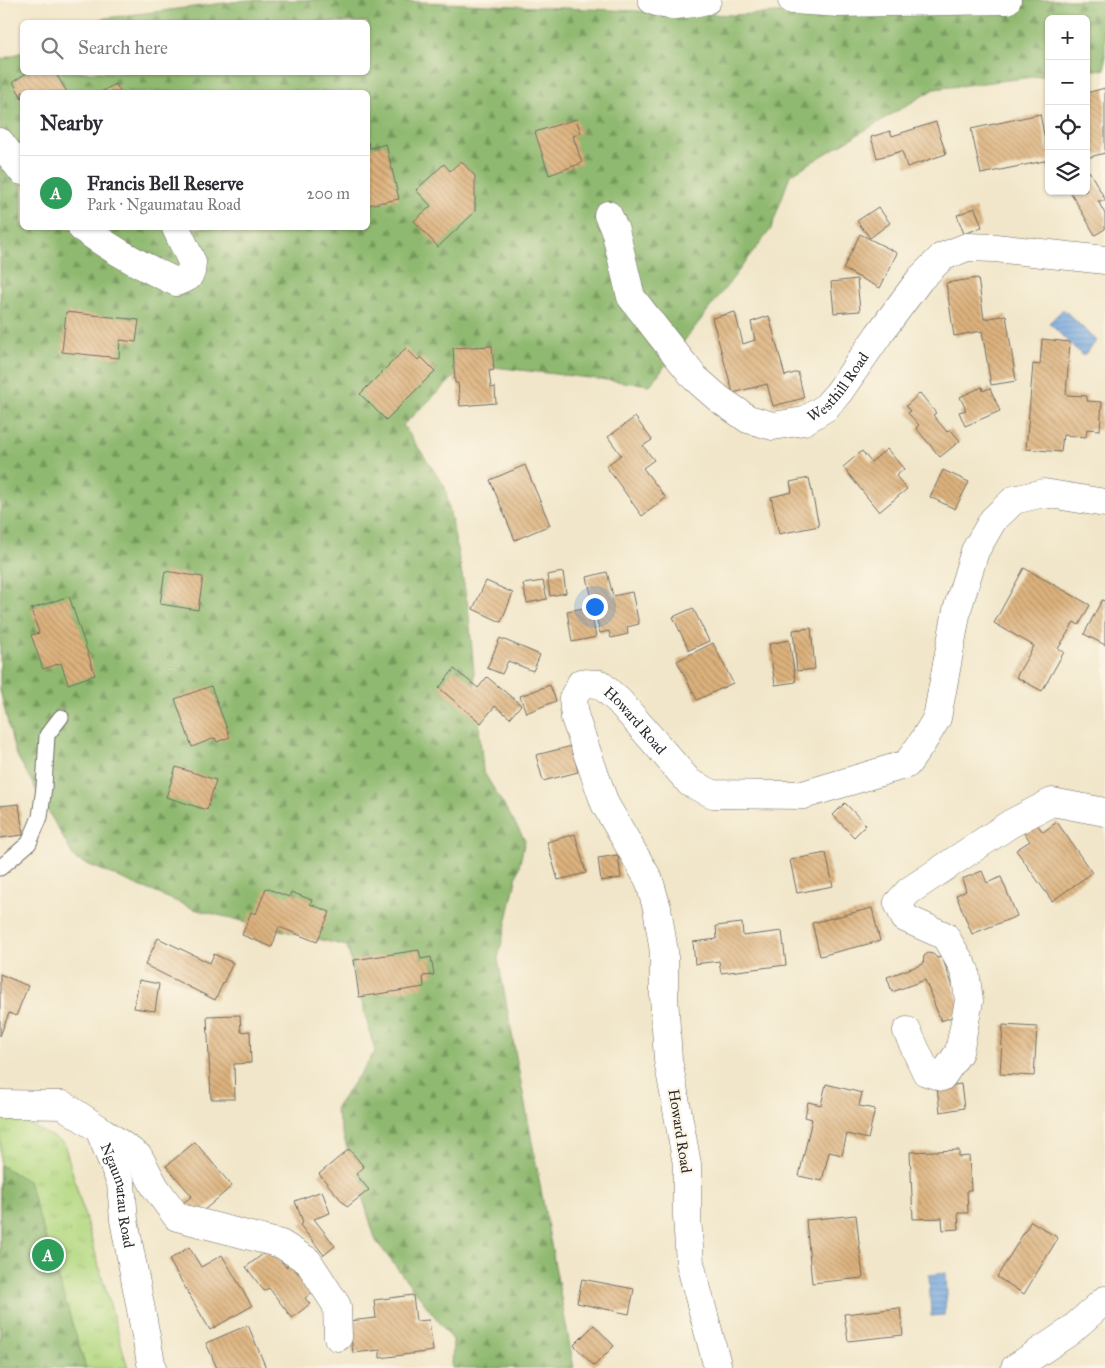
<!DOCTYPE html>
<meta charset="utf-8">
<style>
:root{--surface:#fff;--page:#f7f7f7;--text:#2b2b33;--muted:#7c7c81;--line:#e1e1e2;--accent:#b45309}
body{margin:0;font-family:"IM FELL Great Primer",serif;background:var(--page);color:var(--text)}
.controls{position:absolute;right:15px;top:15px;display:grid;overflow:hidden;border-radius:8px;box-shadow:0 1px 4px #0004}
.controls button{width:45px;height:45px;display:grid;place-items:center;padding:0;border:0;border-bottom:1px solid var(--line);background:var(--surface);color:var(--text);font:25px sans-serif}
.you{position:absolute;left:594px;top:606px;width:18px;height:18px;margin:-12px;border:4px solid #fff;border-radius:50%;background:#1a73e8;box-shadow:0 0 0 8px #1a73e833}
.badge{display:grid;place-items:center;width:32px;height:32px;border-radius:50%;background:var(--accent);color:#fff;font-size:16px;font-weight:700}
.pin{position:absolute;translate:-50% -50%;border:2px solid #fff;box-shadow:0 1px 5px #0006}
.list{margin:0;padding:0;list-style:none}
h2{display:flex;justify-content:space-between;align-items:center;height:65px;margin:0;padding:0 20px;font-size:21px}
h2 small{font-size:16px;font-weight:400;color:var(--muted)}
.list li{display:grid;grid-template-columns:32px 1fr auto;gap:15px;align-items:center;box-sizing:border-box;height:75px;padding:0 20px;border-top:1px solid var(--line)}
.list b{display:block;font-size:19px;white-space:nowrap}
.list p{margin:0;font-size:16px;white-space:nowrap;color:var(--muted)}
.list em{font-size:16px;font-style:normal;color:var(--muted)}
.icon{flex:none;width:28px;height:28px;fill:none;stroke:currentColor;stroke-width:2;stroke-linecap:round;stroke-linejoin:round}
.map{position:relative;flex:none;width:1105px;height:1368px;overflow:hidden}
.search{position:absolute;background:var(--surface);box-shadow:0 1px 4px #0004;left:20px;top:20px;width:350px;height:55px;display:flex;align-items:center;gap:12px;box-sizing:border-box;padding:0 18px;border-radius:8px;color:var(--muted);font-size:19px}
.panel{position:absolute;background:var(--surface);box-shadow:0 1px 4px #0004;left:20px;top:90px;width:350px;height:140px;border-radius:8px}
.map>svg:first-child{display:block}
</style>
<div class="map">
<svg width="1105" height="1368" viewBox="0 0 1105 1368">
<defs>
<pattern id="grass-tufts" width="24" height="20" patternUnits="userSpaceOnUse" patternTransform="scale(1.25)"><rect width="24" height="20" fill="#b4d982"/><path d="M3 7l-1-3M5 7V3M7 7l1-3M15 17l-1-3M17 17v-4M19 17l1-3" fill="none" stroke="#9bba70"/></pattern>
<pattern id="forest-firs" width="22" height="20" patternUnits="userSpaceOnUse" patternTransform="scale(1.25)"><rect width="22" height="20" fill="#8fb970"/><path d="M5 1l3.5 6h-7zM16 11l3.5 6h-7z" fill="#75975c"/></pattern>
<pattern id="water-rules" width="6" height="5" patternUnits="userSpaceOnUse" patternTransform="scale(1.25)"><rect width="6" height="5" fill="#72a6df"/><path d="M0 2.5h6" fill="none" stroke="#5e87b5"/></pattern>
<pattern id="building-back-hatch" width="6" height="6" patternUnits="userSpaceOnUse" patternTransform="scale(1.25)"><rect width="6" height="6" fill="#ddb27d"/><path d="M-1 5l2 2M0 0l6 6M5-1l2 2" fill="none" stroke="#b39167"/></pattern>
</defs>
<rect width="100%" height="100%" fill="#fcf5e5"/>
<filter id="ink" filterUnits="userSpaceOnUse"><feTurbulence type="fractalNoise" baseFrequency=".02" numOctaves="2"/><feDisplacementMap in="SourceGraphic" scale="10" xChannelSelector="R" yChannelSelector="G"/><feConvolveMatrix kernelMatrix="1 2 1 2 8 2 1 2 1" color-interpolation-filters="sRGB"/></filter>
<filter id="wash" filterUnits="userSpaceOnUse"><feTurbulence type="fractalNoise" baseFrequency=".0096" numOctaves="4" result="noise"/><feDisplacementMap in="SourceGraphic" scale="20" xChannelSelector="R" yChannelSelector="G"/><feGaussianBlur stdDeviation="1.12" result="paint"/><feColorMatrix in="noise" values="0 0 0 0 0 0 0 0 0 0 0 0 0 0 0 0 0 1.4 0 .05"/><feComposite in="paint" operator="in"/></filter>
<g filter="url(#wash)">
<rect width="100%" height="100%" fill="#f1e6c9"/>
<polygon fill="url(#grass-tufts)" stroke="#708256" points="0,1109 64,1143 128,1368 0,1368"/>
<g fill="url(#forest-firs)" stroke="#5d724e" fill-rule="evenodd">
<path d="M 248,0 L 370,0 L 733,15 L 822,11 L 922,0 L 1105,0 L 1105,69 L 1086,71 L 1086,19 L 1049,19 L 1049,75 L 934,89 L 790,175 L 771,229 L 650,385 L 468,364 L 403,425 L 445,487 L 468,606 L 483,771 L 525,840 L 498,959 L 574,1368 L 452,1368 L 453,1340 L 376,1241 L 335,1109 L 375,1052 L 347,946 L 197,910 L 75,859 L 15,752 L 0,690 L 0,60 L 22,52 L 22,72 L 368,72 L 368,22 L 95,22 L 106,18 ZM 22,92 L 368,92 L 368,228 L 22,228 Z"/>
<polygon points="0,1165 28,1181 86,1368 0,1368"/>
</g>
<g fill="url(#water-rules)" stroke="#4e6885">
<polygon points="1063,309 1097,341 1083,356 1049,323"/>
<polygon points="946,1273 947,1294 944,1315 931,1316 929,1275"/>
</g>
<g id="blocks">
<g fill="url(#building-back-hatch)">
<polygon points="28,72 55,72 67,92 22,92 22,98 13,82"/>
<polygon points="115,84 121,92 101,92"/>
<polygon points="1105,88 1105,153 1086,158 1086,93"/>
<polygon points="1040,114 1049,160 981,174 971,129"/>
<polygon points="576,119 581,133 573,136 582,163 549,175 535,132"/>
<polygon points="936,122 946,154 907,167 902,151 877,158 871,137 890,131 892,136"/>
<polygon points="368,142 370,148 386,144 399,199 368,205"/>
<polygon points="461,161 475,176 475,212 438,247 414,221 431,206 416,190 444,164 450,171"/>
<polygon points="1089,171 1105,199 1105,201 1098,201 1105,214 1105,229 1095,235 1070,191 1086,191 1086,172"/>
<polygon points="878,207 890,223 870,238 857,221"/>
<polygon points="975,208 982,227 964,234 957,215"/>
<polygon points="860,234 897,253 880,288 843,269"/>
<polygon points="978,278 984,319 1006,315 1016,381 991,385 982,331 954,336 946,283"/>
<polygon points="857,279 860,311 834,313 831,282"/>
<polygon points="66,312 139,320 136,342 120,340 119,358 62,352"/>
<polygon points="735,312 743,344 755,340 751,322 769,316 785,376 798,372 804,398 773,406 767,384 733,393 712,318"/>
<polygon points="1042,339 1070,342 1066,395 1087,396 1087,401 1102,402 1100,430 1087,429 1086,437 1063,435 1061,452 1026,449 1033,364 1040,365"/>
<polygon points="492,346 494,370 489,371 491,388 495,387 496,403 460,406 458,383 455,383 453,348"/>
<polygon points="406,348 418,360 421,357 435,371 386,420 360,394"/>
<polygon points="982,387 983,391 990,388 1000,411 965,426 959,412 966,410 960,397"/>
<polygon points="920,393 936,413 933,415 947,432 950,429 960,441 940,457 916,428 919,425 908,413 910,411 906,406"/>
<polygon points="635,417 652,440 643,446 654,460 643,468 666,498 642,516 606,466 621,455 608,437"/>
<polygon points="887,449 904,469 896,476 907,489 879,512 843,467 862,451 871,462"/>
<polygon points="525,465 550,525 515,540 490,480"/>
<polygon points="943,470 969,482 955,509 930,497"/>
<polygon points="809,478 819,526 779,534 771,497 792,492 790,482"/>
<polygon points="1024,568 1090,605 1079,625 1074,622 1058,649 1064,652 1042,691 1016,677 1034,646 994,623"/>
<polygon points="165,571 203,577 198,610 160,604"/>
<polygon points="563,572 566,593 550,596 547,575"/>
<polygon points="607,572 613,596 632,592 639,624 627,627 628,634 611,638 609,631 600,633 587,577"/>
<polygon points="486,581 513,593 501,622 473,609"/>
<polygon points="543,581 547,599 527,603 523,584"/>
<polygon points="69,596 95,675 68,684 61,663 43,669 31,635 39,633 31,609"/>
<polygon points="1102,600 1105,601 1105,645 1084,634"/>
<polygon points="590,607 596,637 572,642 567,611"/>
<polygon points="693,608 709,641 689,650 673,617"/>
<polygon points="811,628 815,669 797,671 793,630"/>
<polygon points="500,638 540,655 533,671 508,661 502,674 487,668"/>
<polygon points="789,640 796,682 775,685 769,644"/>
<polygon points="713,643 733,683 697,700 677,661"/>
<polygon points="454,669 478,688 487,677 521,705 510,718 495,706 481,723 439,688"/>
<polygon points="550,685 556,701 526,713 520,696"/>
<polygon points="211,686 230,737 217,742 215,738 192,747 175,699"/>
<polygon points="572,746 578,772 543,781 536,755"/>
<polygon points="176,767 216,780 207,810 166,797"/>
<polygon points="845,803 866,825 854,837 833,815"/>
<polygon points="19,804 23,835 0,838 0,806"/>
<polygon points="1057,822 1092,873 1052,901 1016,850 1030,841 1024,832 1037,824 1043,832"/>
<polygon points="575,834 586,873 558,880 547,842"/>
<polygon points="826,853 833,886 797,893 790,860"/>
<polygon points="618,855 621,878 601,881 598,858"/>
<polygon points="982,871 987,883 1001,877 1017,916 972,934 956,895 966,891 962,879"/>
<polygon points="266,888 289,897 291,892 312,900 310,904 330,912 317,942 279,927 272,947 242,935 251,912 256,914"/>
<polygon points="872,908 880,941 820,956 812,923"/>
<polygon points="742,923 743,936 782,931 786,965 721,973 719,961 695,964 693,942 717,939 716,926"/>
<polygon points="158,938 210,963 214,954 233,963 215,1000 145,965"/>
<polygon points="419,950 421,959 431,957 434,975 423,976 424,987 359,997 354,960"/>
<polygon points="928,953 933,954 937,958 942,957 963,1013 941,1021 925,980 892,992 887,977 923,964 924,956"/>
<polygon points="0,974 28,986 16,1016 9,1013 0,1036"/>
<polygon points="139,980 159,984 155,1011 134,1008"/>
<polygon points="240,1015 241,1032 250,1031 251,1063 234,1064 235,1099 211,1099 207,1016"/>
<polygon points="1003,1025 1037,1027 1034,1076 1000,1074"/>
<polygon points="826,1084 862,1093 859,1106 875,1109 868,1139 847,1134 842,1155 829,1152 822,1181 799,1176 812,1119 805,1117 808,1102 821,1105"/>
<polygon points="961,1084 964,1108 940,1112 937,1087"/>
<polygon points="195,1142 232,1186 195,1218 183,1203 192,1196 166,1166"/>
<polygon points="349,1149 364,1167 356,1174 369,1190 347,1207 319,1174"/>
<polygon points="959,1150 959,1157 969,1156 971,1190 967,1190 968,1213 958,1213 959,1229 943,1230 942,1218 913,1219 910,1152"/>
<polygon points="322,1191 330,1213 314,1219 335,1246 324,1255 300,1225 303,1222 295,1201"/>
<polygon points="856,1215 863,1278 812,1283 806,1220"/>
<polygon points="1031,1221 1058,1238 1024,1294 997,1277"/>
<polygon points="189,1247 201,1267 222,1255 252,1306 210,1330 169,1260"/>
<polygon points="271,1248 286,1267 290,1264 299,1274 302,1272 316,1289 305,1298 310,1304 292,1318 269,1288 264,1291 246,1267"/>
<polygon points="582,1279 634,1289 629,1314 577,1303"/>
<polygon points="413,1295 416,1321 429,1320 433,1351 380,1358 380,1350 353,1353 349,1321 376,1318 374,1300"/>
<polygon points="900,1308 903,1335 848,1341 844,1314"/>
<polygon points="248,1325 266,1368 217,1368 206,1343"/>
<polygon points="594,1325 614,1346 594,1366 574,1345"/>
</g>
</g>
</g>
<g filter="url(#ink)">
<use href="#blocks" fill-opacity="0" stroke="#706c62" stroke-width="1"/>
<g fill="none" stroke-linecap="round" stroke-linejoin="round">
<g stroke="#706c62" stroke-width="17">
<polyline id="service" points="0,868 29,843 40,817 44,787 47,735 61,717"/>
</g>
<g stroke="#706c62" stroke-width="29">
<g id="minor">
<path d="M 652,0 C 668,9 690,4 707,0"/>
<polyline points="792,0 839,3 1007,0"/>
<polyline points="0,142 22,171"/>
<path id="s1" d="M 608,215 L 615,230 L 631,297 L 666,342 L 695,378 L 719,399 L 748,419 L 773,426 L 804,421 L 825,408 L 839,392 L 879,334 L 920,279 L 942,257 L 967,247 L 995,248 L 1105,260"/>
<path d="M 82,228 C 111,249 143,267 176,282 L 188,277 L 191,272 L 192,262 L 176,228"/>
<polyline points="907,1031 926,1072 942,1077 959,1052 969,1001 965,970 945,936 905,918 898,903 909,891 1010,824 1052,802 1105,812"/>
<path id="s2" d="M 0,1104 L 63,1105 L 99,1129 L 121,1183 L 124,1220 L 152,1368"/>
<polyline points="99,1129 139,1157 155,1187 177,1217 281,1244 308,1261 337,1306 338,1337"/>
<path id="s3" d="M 718,1368 L 690,1263 L 687,1216 L 687,1164 L 668,1060 L 664,996 L 664,952 L 657,908 L 649,880 L 605,804 L 575,718 L 573,698 L 581,683 L 600,684 L 619,701 L 690,783 L 713,794 L 803,795 L 907,764 L 922,743 L 937,718 L 957,610 L 975,551 L 993,520 L 1014,500 L 1044,493 L 1105,503"/>
<polyline points="1015,1368 1069,1332 1105,1300"/>
</g>
</g>
<use href="#service" stroke="#fff" stroke-width="15"/>
<use href="#minor" stroke="#fff" stroke-width="28"/>
</g>
</g>
<g text-anchor="middle" dominant-baseline="central" stroke-width="4.5" stroke-linejoin="round" paint-order="stroke">
<g font-size="15" fill="#2b2b2b" stroke="#fcf5e5">
<text stroke="none"><textPath href="#s1" startOffset="362">Westhill Road</textPath></text>
<text stroke="none"><textPath href="#s3" startOffset="781">Howard Road</textPath></text>
<text transform="translate(680 1131) rotate(81)">Howard Road</text>
<text stroke="none"><textPath href="#s2" startOffset="176">Ngaumatau Road</textPath></text>
</g>
</g>
</svg>
<div class="controls">
<button>+</button>
<button>−</button>
<button><svg class="icon" aria-label="locate" viewBox="0 0 24 24"><circle cx="12" cy="12" r="6"/><path d="M12 2v4M12 18v4M2 12h4M18 12h4"/></svg></button>
<button><svg class="icon" aria-label="layers" viewBox="0 0 24 24"><path d="M12 4l9 5-9 5-9-5zM3 14l9 5 9-5"/></svg></button>
</div>
<div class="you"></div>
<div class="pin badge" style="left:48px;top:1255px;background:#2e9e5b">A</div>
<div class="search"><svg class="icon" aria-label="search" viewBox="0 0 24 24"><circle cx="10" cy="10" r="6"/><path d="M15 15l6 6"/></svg>Search here</div>
<section class="panel">
<h2>Nearby<small></small></h2>
<ul class="list">
<li><span class="badge" style="background:#2e9e5b">A</span><div><b>Francis Bell Reserve</b><p>Park · Ngaumatau Road</p></div><em>200 m</em></li>
</ul>
</section>
</div>
